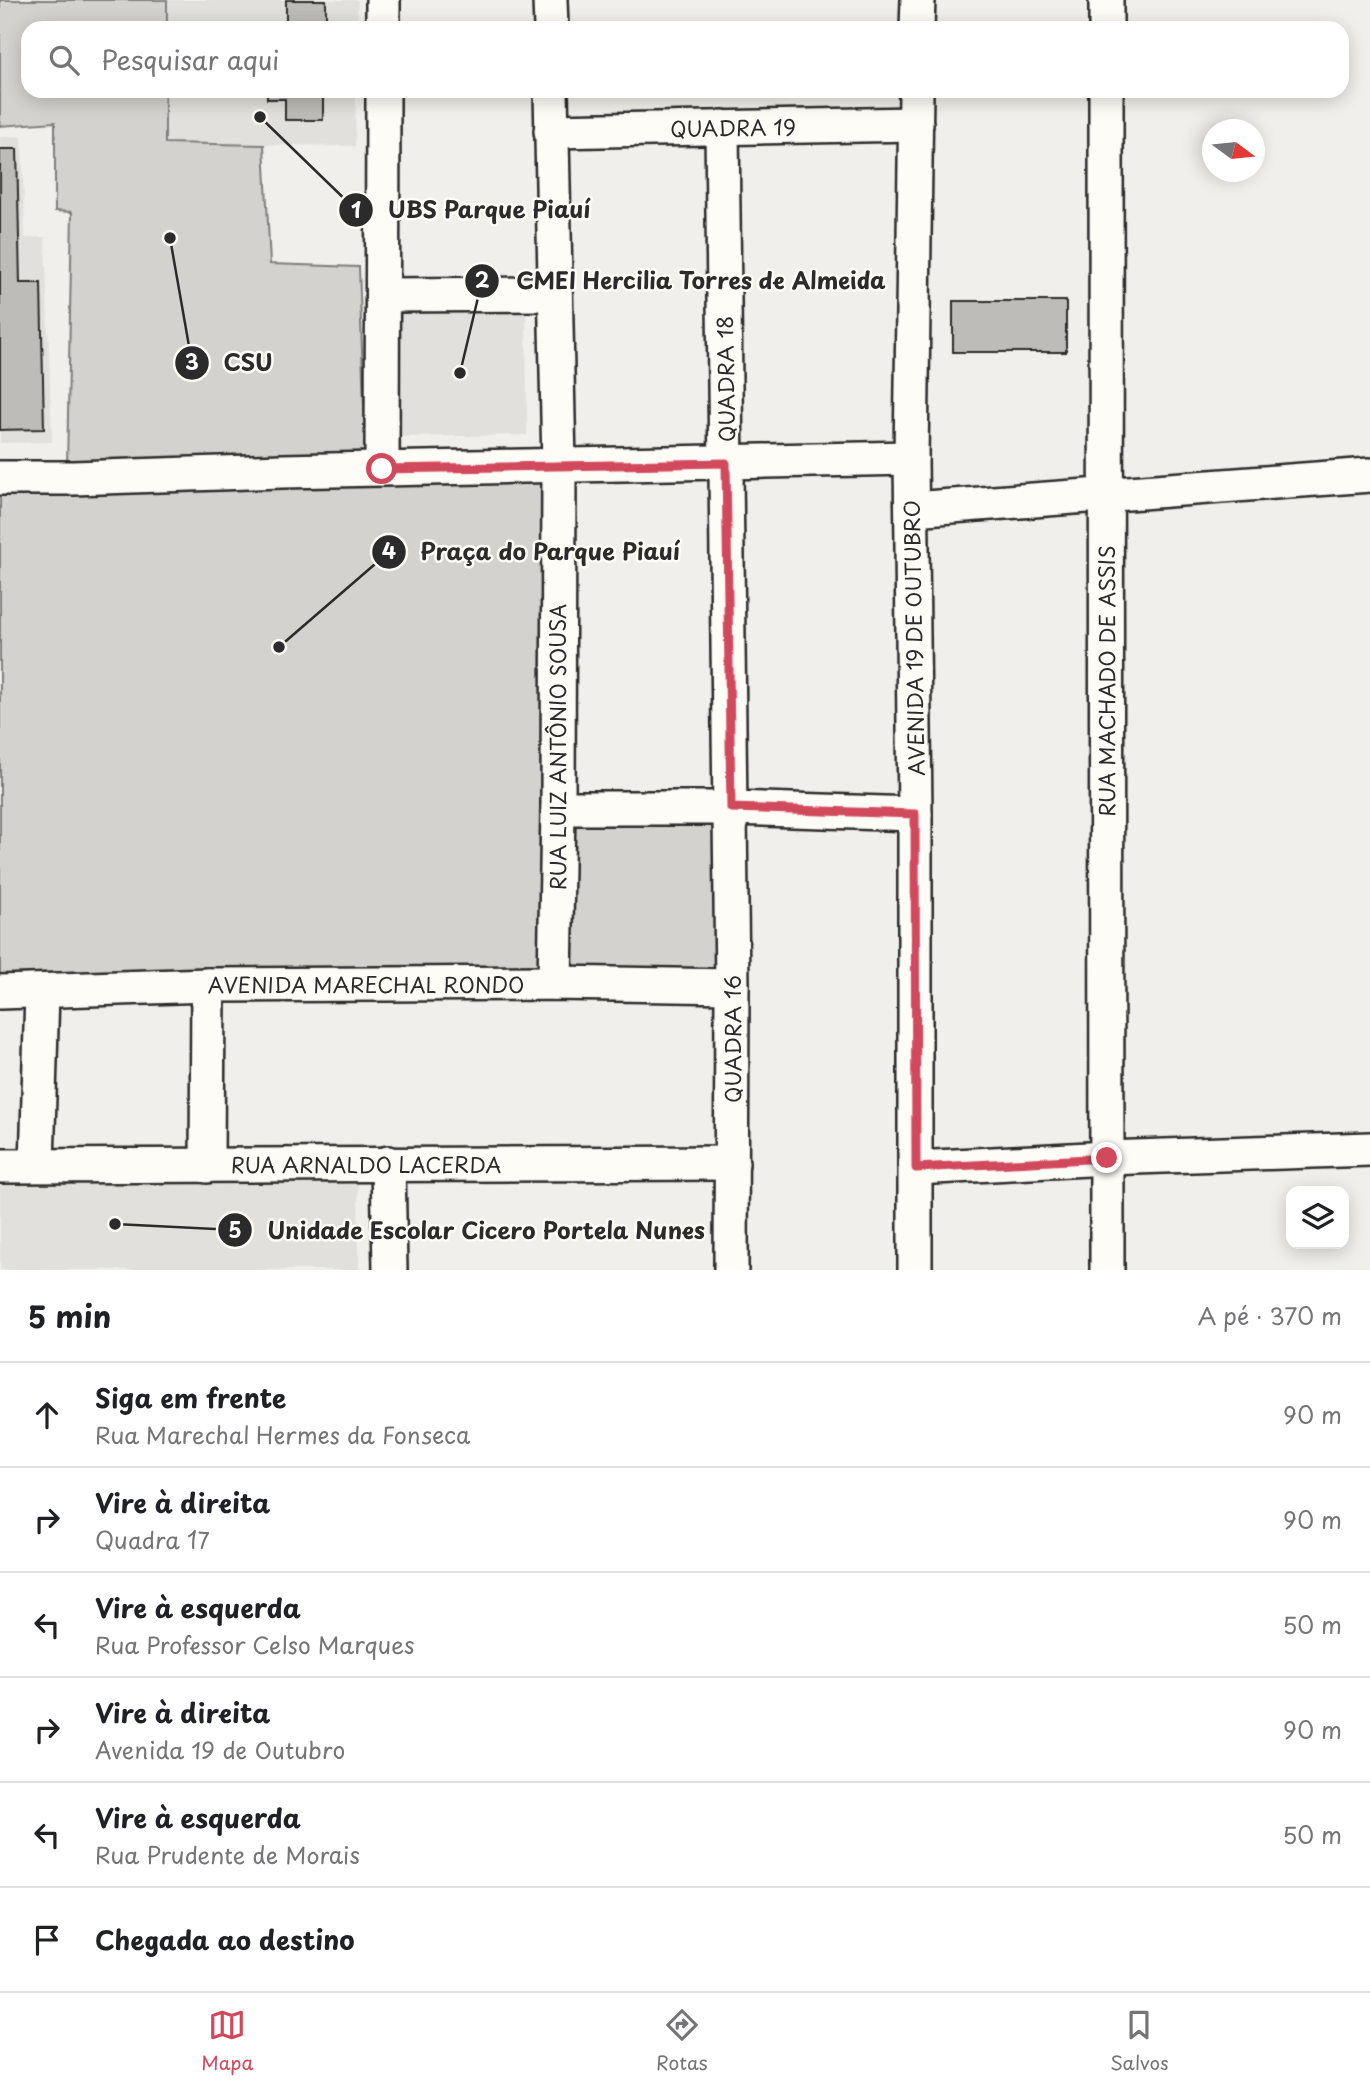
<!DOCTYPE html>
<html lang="pt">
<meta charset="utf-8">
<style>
:root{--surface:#fff;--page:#f6f6f6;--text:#202124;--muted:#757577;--line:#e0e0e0;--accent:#d1495b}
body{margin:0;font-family:"Playpen Sans",sans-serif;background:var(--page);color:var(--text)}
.controls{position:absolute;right:21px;bottom:21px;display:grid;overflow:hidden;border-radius:14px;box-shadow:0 4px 18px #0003}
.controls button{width:63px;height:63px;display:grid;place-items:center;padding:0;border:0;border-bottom:2px solid var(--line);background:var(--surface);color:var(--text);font:35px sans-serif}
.compass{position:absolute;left:1202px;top:119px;width:63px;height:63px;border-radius:50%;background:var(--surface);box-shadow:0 4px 18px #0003;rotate:105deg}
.stop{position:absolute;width:21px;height:21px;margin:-16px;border:5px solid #d1495b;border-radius:50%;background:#fff}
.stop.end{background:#d1495b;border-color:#fff;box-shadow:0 2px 7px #0008}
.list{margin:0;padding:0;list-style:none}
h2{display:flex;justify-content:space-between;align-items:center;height:91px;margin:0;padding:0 28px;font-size:30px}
h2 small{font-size:23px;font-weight:400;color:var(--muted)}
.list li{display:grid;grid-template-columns:46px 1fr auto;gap:21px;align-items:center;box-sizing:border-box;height:105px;padding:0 28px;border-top:2px solid var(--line)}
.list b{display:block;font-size:26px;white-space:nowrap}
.list p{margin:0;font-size:23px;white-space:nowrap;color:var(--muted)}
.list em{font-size:23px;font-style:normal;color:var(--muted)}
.icon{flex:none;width:38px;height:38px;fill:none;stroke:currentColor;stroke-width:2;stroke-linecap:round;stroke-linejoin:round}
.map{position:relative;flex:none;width:1370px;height:1270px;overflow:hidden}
.search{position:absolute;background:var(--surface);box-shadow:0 4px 18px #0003;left:21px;right:21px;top:21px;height:77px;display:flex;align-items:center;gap:18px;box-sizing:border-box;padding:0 24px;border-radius:21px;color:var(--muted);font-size:26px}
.sheet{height:721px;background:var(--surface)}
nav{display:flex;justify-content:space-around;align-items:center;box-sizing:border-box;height:98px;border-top:2px solid var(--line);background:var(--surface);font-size:19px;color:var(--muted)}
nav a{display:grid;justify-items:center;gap:4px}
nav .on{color:var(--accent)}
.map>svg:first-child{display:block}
</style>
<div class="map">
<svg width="1370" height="1270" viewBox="0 0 1370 1270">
<rect width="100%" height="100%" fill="#f0efeb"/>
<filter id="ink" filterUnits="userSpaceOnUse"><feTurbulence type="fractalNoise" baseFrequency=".0143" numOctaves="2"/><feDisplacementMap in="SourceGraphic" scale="14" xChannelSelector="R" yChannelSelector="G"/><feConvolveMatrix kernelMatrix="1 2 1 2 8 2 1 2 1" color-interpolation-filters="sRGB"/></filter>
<g filter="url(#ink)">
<g fill="#e1e0dc">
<polygon points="167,0 358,0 357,28 167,28"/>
<polygon points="165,91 356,91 355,146 164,143"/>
<polygon points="22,136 25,238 45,237 52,442 0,443 0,137"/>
<polygon points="526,309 527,435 393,437 392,310"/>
<polygon points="358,1176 359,1270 0,1270 0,1179"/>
</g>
<g fill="#d3d2cf" stroke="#7f7e7d" stroke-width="2">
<polygon points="0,0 167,0 167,28 28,28 28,91 165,91 165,143 264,145 270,264 359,267 366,461 67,466 72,212 55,211 55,122 0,126"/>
<polygon points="560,477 558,820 731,820 727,984 0,992 0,485"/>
</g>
<g fill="#bdbcb8" stroke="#2b2b2b" stroke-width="2">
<rect x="286" y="0" width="40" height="28"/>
<polygon points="267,91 323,91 323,120 285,120 285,99 267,99"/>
<polygon points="0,149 17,149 20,283 41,283 44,429 0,430"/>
<rect x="953" y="301" width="113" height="51"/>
</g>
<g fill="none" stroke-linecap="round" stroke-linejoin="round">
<g stroke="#2b2b2b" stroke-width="38">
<g id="minor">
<polyline points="550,0 551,28"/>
<polyline points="383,28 383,0"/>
<polyline points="917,28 918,0"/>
<polyline points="1106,28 1106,0"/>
<polyline points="551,91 559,465 558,808 555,983"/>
<polyline points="1106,91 1107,1270"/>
<polyline points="722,127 732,986 731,1270"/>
<polyline points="551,131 916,124"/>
<polyline points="383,295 555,294"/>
<polyline points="382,469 383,91"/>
<polyline points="0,478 73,478 282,471 911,458"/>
<polyline points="912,509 1370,475"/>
<polyline points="558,808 731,808 915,814"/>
<polyline points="0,992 208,985 555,983 732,986"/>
<polyline points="388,1163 390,1270"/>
<polyline points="37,1165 42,992"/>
<polyline points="0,1166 732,1163"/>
<polyline points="207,1166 208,985"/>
<polyline points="916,1168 1107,1158 1370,1149"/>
<polyline points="915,1270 915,814 911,458 916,91"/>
</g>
</g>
<use href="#minor" stroke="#fdfcf7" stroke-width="33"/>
</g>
</g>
<g fill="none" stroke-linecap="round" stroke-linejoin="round" filter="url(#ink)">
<polyline stroke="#d1495b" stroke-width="9" points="382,469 726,463 731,808 915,814 916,1168 1107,1158"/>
</g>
<g text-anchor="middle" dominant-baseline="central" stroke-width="5" stroke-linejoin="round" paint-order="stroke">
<g font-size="21" fill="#2b2b2b" stroke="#fdfcf7">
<text transform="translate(733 127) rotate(-1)">QUADRA 19</text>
<text transform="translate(725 379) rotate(-91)">QUADRA 18</text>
<text transform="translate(913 638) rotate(-91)">AVENIDA 19 DE OUTUBRO</text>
<text transform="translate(1106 681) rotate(-90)">RUA MACHADO DE ASSIS</text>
<text transform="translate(557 747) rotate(-90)">RUA LUIZ ANTÔNIO SOUSA</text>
<text x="366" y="984">AVENIDA MARECHAL RONDO</text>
<text transform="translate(732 1039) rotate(-90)">QUADRA 16</text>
<text x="366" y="1164">RUA ARNALDO LACERDA</text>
</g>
</g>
<path fill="none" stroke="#2b2b2b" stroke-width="2.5" d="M260 117L356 210M460 373L482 281M170 238L192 363M279 647L389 552M115 1224L235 1230"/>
<g fill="#2b2b2b" stroke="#fdfcf7" stroke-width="2.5">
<circle cx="260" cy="117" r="7"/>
<circle cx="460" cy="373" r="7"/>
<circle cx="170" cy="238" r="7"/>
<circle cx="279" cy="647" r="7"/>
<circle cx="115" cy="1224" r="7"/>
<circle cx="356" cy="210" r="18"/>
<circle cx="482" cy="281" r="18"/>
<circle cx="192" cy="363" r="18"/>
<circle cx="389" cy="552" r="18"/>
<circle cx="235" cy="1230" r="18"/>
</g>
<g font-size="21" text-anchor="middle" font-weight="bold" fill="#fff">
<text x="356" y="218">1</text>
<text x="482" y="288">2</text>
<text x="192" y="370">3</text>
<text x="389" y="559">4</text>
<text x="235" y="1238">5</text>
</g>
<g font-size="23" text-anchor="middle" font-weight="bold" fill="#2b2b2b" stroke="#fdfcf7" stroke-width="5" stroke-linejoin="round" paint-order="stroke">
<text x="489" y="218">UBS Parque Piauí</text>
<text x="701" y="289">CMEI Hercilia Torres de Almeida</text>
<text x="248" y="371">CSU</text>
<text x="550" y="560">Praça do Parque Piauí</text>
<text x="486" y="1239">Unidade Escolar Cicero Portela Nunes</text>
</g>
</svg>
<div class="controls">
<button><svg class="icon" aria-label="layers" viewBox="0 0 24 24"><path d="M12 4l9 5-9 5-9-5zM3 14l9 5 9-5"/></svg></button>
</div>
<svg class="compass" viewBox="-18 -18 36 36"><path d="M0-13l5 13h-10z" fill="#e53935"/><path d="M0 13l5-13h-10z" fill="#757577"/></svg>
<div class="stop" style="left:382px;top:469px"></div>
<div class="stop end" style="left:1107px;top:1158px"></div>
<div class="search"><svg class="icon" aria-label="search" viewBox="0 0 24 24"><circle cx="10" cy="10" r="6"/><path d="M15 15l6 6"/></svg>Pesquisar aqui</div>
</div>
<section class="sheet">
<h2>5 min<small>A pé · 370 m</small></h2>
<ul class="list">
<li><svg class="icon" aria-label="ahead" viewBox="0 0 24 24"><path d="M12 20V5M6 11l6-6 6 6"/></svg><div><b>Siga em frente</b><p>Rua Marechal Hermes da Fonseca</p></div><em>90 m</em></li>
<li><svg class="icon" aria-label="right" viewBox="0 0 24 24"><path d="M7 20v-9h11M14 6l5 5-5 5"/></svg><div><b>Vire à direita</b><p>Quadra 17</p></div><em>90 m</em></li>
<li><svg class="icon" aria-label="left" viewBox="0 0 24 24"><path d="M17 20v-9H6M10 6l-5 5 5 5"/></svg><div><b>Vire à esquerda</b><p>Rua Professor Celso Marques</p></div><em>50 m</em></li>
<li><svg class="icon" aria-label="right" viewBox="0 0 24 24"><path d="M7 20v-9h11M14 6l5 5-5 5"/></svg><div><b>Vire à direita</b><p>Avenida 19 de Outubro</p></div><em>90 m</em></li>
<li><svg class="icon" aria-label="left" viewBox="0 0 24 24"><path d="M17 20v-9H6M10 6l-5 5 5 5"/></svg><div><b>Vire à esquerda</b><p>Rua Prudente de Morais</p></div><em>50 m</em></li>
<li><svg class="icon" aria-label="arrive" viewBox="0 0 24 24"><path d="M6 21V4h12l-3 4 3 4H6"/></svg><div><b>Chegada ao destino</b></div></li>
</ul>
</section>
<nav>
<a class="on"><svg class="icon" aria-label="map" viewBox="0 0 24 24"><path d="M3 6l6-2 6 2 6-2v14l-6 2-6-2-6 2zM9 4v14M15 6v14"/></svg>Mapa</a>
<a><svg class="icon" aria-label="directions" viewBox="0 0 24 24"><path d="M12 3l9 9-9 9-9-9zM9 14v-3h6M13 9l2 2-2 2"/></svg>Rotas</a>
<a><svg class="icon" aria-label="saved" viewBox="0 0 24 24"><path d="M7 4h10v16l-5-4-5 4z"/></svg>Salvos</a>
</nav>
